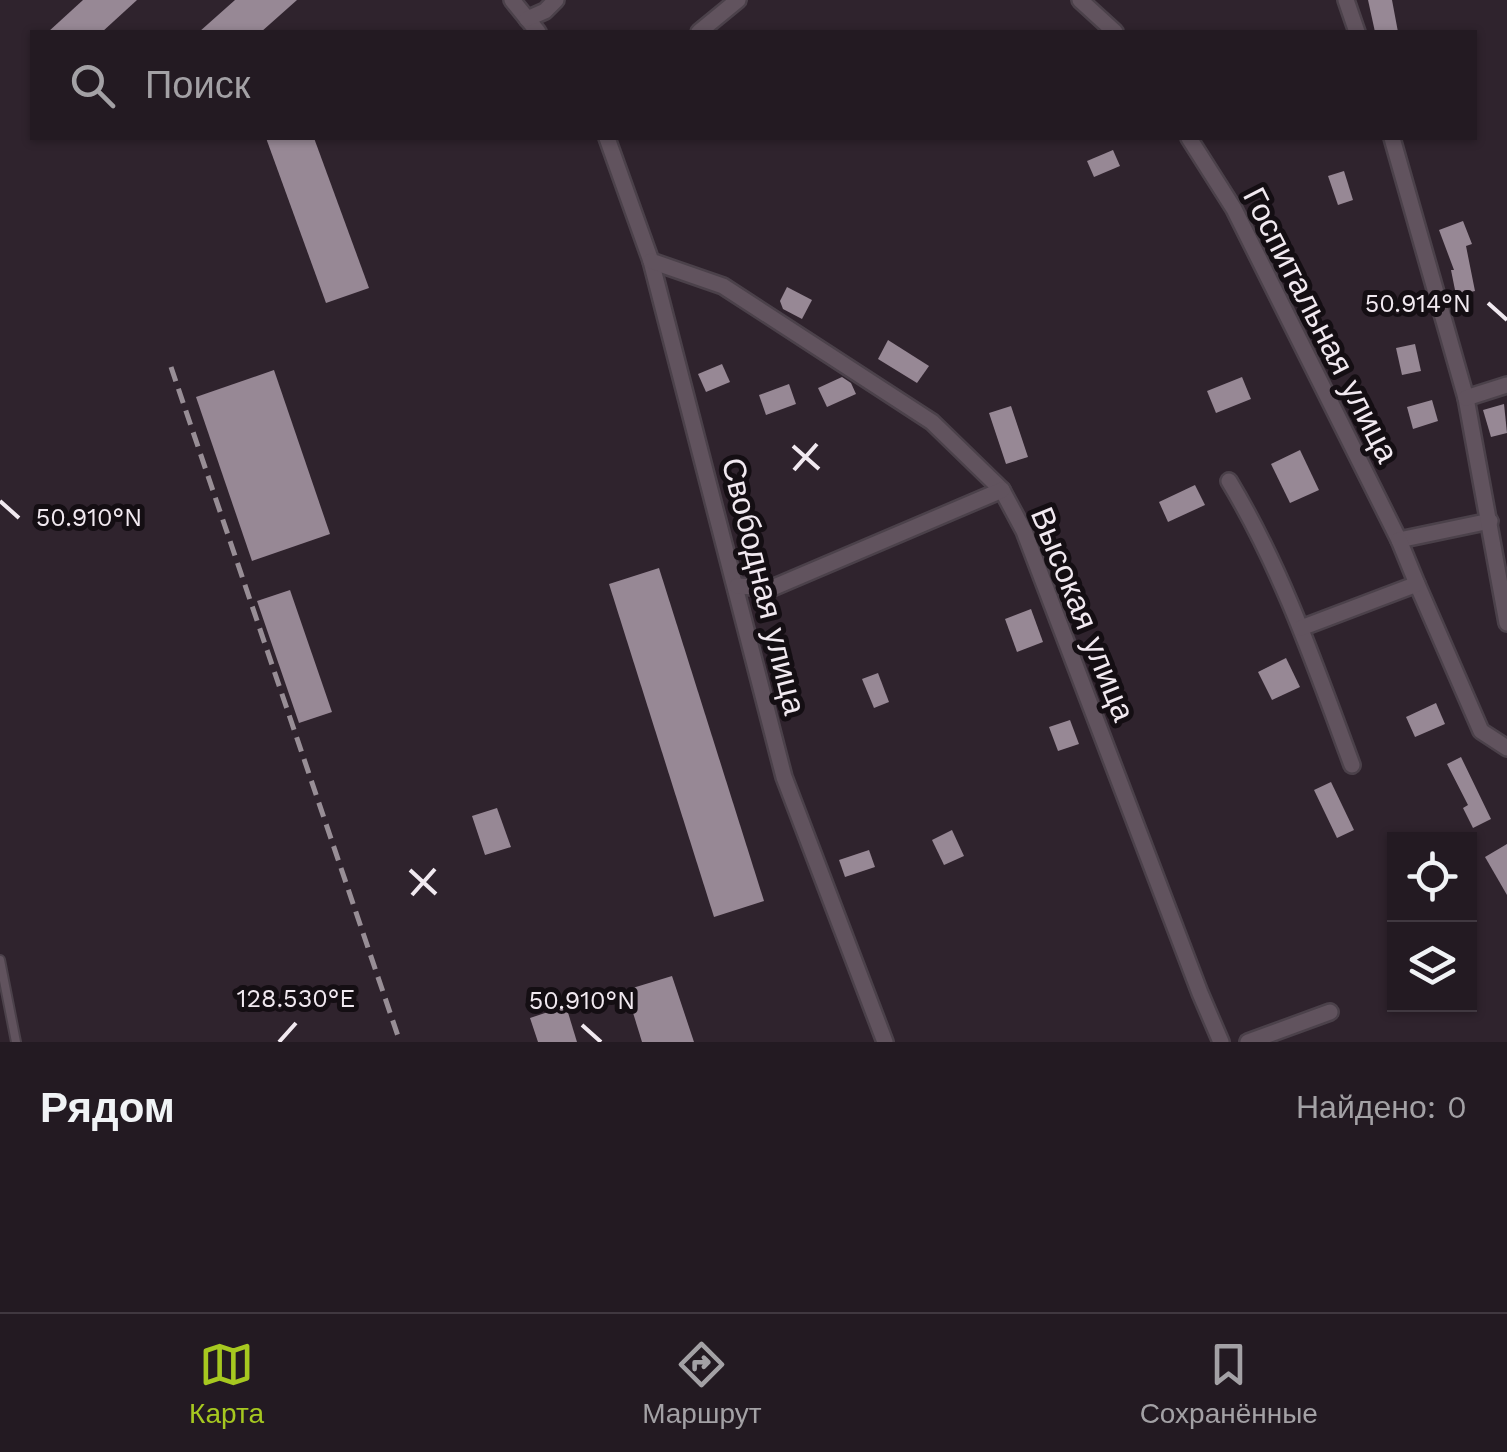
<!DOCTYPE html>
<html lang="ru">
<meta charset="utf-8">
<style>
:root{--surface:#231a22;--page:#2b232a;--text:#f1f3f6;--muted:#a3a1a5;--line:#403840;--accent:#a6c820}
body{margin:0;font-family:"Work Sans",sans-serif;background:var(--page);color:var(--text)}
.controls{position:absolute;right:30px;bottom:30px;display:grid;overflow:hidden;border-radius:0px;box-shadow:0 2px 8px #0004}
.controls button{width:90px;height:90px;display:grid;place-items:center;padding:0;border:0;border-bottom:2px solid var(--line);background:var(--surface);color:var(--text);font:50px sans-serif}
.list{margin:0;padding:0;list-style:none}
h2{display:flex;justify-content:space-between;align-items:center;height:130px;margin:0;padding:0 40px;font-size:42px}
h2 small{font-size:32px;font-weight:400;color:var(--muted)}
.icon{flex:none;width:55px;height:55px;fill:none;stroke:currentColor;stroke-width:2;stroke-linecap:round;stroke-linejoin:round}
.map{position:relative;flex:none;width:1507px;height:1042px;overflow:hidden}
.search{position:absolute;background:var(--surface);box-shadow:0 2px 8px #0004;left:30px;right:30px;top:30px;height:110px;display:flex;align-items:center;gap:25px;box-sizing:border-box;padding:0 35px;border-radius:0px;color:var(--muted);font-size:38px}
.sheet{height:270px;background:var(--surface)}
nav{display:flex;justify-content:space-around;align-items:center;box-sizing:border-box;height:140px;border-top:2px solid var(--line);background:var(--surface);font-size:28px;color:var(--muted)}
nav a{display:grid;justify-items:center;gap:5px}
nav .on{color:var(--accent)}
.map>svg:first-child{display:block}
</style>
<div class="map">
<svg width="1507" height="1042" viewBox="0 0 1507 1042">
<rect width="100%" height="100%" fill="#2f232d"/>
<g fill="#978895">
<polygon points="83,0 137,0 102,32 48,32"/>
<polygon points="235,0 297,0 261,32 199,32"/>
<polygon points="1368,0 1392,0 1398,32 1375,32"/>
<polygon points="266,138 314,138 369,288 326,303"/>
<polygon points="1113,150 1120,166 1094,177 1087,161"/>
<polygon points="1344,171 1353,200 1338,205 1328,176"/>
<polygon points="1463,221 1472,244 1466,246 1475,291 1456,295 1451,270 1454,270 1439,230"/>
<polygon points="787,287 812,300 802,319 783,309 780,301"/>
<polygon points="888,340 929,366 917,383 878,359"/>
<polygon points="1415,344 1421,371 1402,375 1396,348"/>
<polygon points="722,364 730,382 706,392 698,374"/>
<polygon points="274,370 330,534 252,561 196,397"/>
<polygon points="842,377 851,383 856,394 827,407 818,388"/>
<polygon points="1242,377 1251,399 1216,413 1207,391"/>
<polygon points="789,384 796,404 766,415 759,395"/>
<polygon points="1432,400 1438,421 1413,429 1407,407"/>
<polygon points="1504,404 1507,433 1491,437 1483,410"/>
<polygon points="1011,406 1028,457 1006,464 989,413"/>
<polygon points="1300,450 1319,490 1290,503 1271,464"/>
<polygon points="1195,485 1205,505 1168,522 1159,502"/>
<polygon points="1053,502 1060,519 1035,529 1027,513"/>
<polygon points="659,568 764,901 714,917 609,584"/>
<polygon points="290,590 332,712 299,723 257,601"/>
<polygon points="1031,609 1043,642 1017,652 1005,619"/>
<polygon points="1286,658 1300,687 1272,700 1258,672"/>
<polygon points="878,673 889,702 874,708 862,679"/>
<polygon points="1436,703 1445,724 1415,737 1406,717"/>
<polygon points="1070,720 1079,744 1058,751 1049,727"/>
<polygon points="1461,757 1491,819 1473,828 1463,808 1468,805 1447,764"/>
<polygon points="1331,782 1354,830 1337,838 1314,790"/>
<polygon points="497,808 511,847 485,855 472,816"/>
<polygon points="952,830 964,856 944,865 932,840"/>
<polygon points="1507,844 1507,895 1485,857"/>
<polygon points="869,850 875,867 845,877 839,860"/>
<polygon points="672,976 694,1042 642,1042 626,990"/>
<polygon points="566,1006 577,1042 538,1042 530,1018"/>
</g>
<g fill="none" stroke-linecap="round" stroke-linejoin="round">
<g stroke="#4b414a" stroke-width="12">
<polyline id="service" points="0,960 16,1042"/>
</g>
<g stroke="#4b414a" stroke-width="20">
<g id="minor">
<polyline points="512,0 538,32"/>
<polyline points="1080,0 1115,32"/>
<polyline points="1346,0 1357,32"/>
<polyline points="527,19 545,11 556,0"/>
<polyline points="699,32 738,0"/>
<polyline points="607,138 651,261 784,777 885,1042"/>
<polyline points="1189,138 1234,209 1399,540 1490,521"/>
<polyline points="1392,138 1466,398 1507,623"/>
<polyline points="651,261 723,286 932,422 1002,490 1024,531 1200,993 1221,1042"/>
<polyline points="1466,398 1507,385"/>
<path d="M 1229,481 C 1282,569 1316,668 1352,765"/>
<polyline points="1417,584 1481,731 1507,748"/>
<polyline points="737,586 772,588 1002,490"/>
<polyline points="1301,628 1417,584 1399,540"/>
<polyline points="1248,1042 1330,1012"/>
</g>
</g>
<use href="#service" stroke="#61535e" stroke-width="8"/>
<use href="#minor" stroke="#61535e" stroke-width="15"/>
<polyline stroke="#988e96" stroke-width="5" stroke-dasharray="15 8" stroke-linecap="butt" points="171,367 400,1042"/>
</g>
<path fill="none" stroke="#f1e9f0" stroke-width="4" d="M 1488,303 L 1507,320M 793,446 L 819,469M 794,470 L 817,444M 0,501 L 19,518M 410,870 L 436,894M 412,895 L 435,869M 582,1025 L 601,1042M 279,1042 L 296,1023"/>
<g text-anchor="middle" dominant-baseline="central" stroke-width="10" stroke-linejoin="round" paint-order="stroke">
<g font-size="32" fill="#f1e9f0" stroke="#140e13">
<text transform="translate(1321 325) rotate(63)">Госпитальная улица</text>
<text transform="translate(764 586) rotate(76)">Свободная улица</text>
<text transform="translate(1083 614) rotate(68)">Высокая улица</text>
</g>
</g>
<g font-size="25" text-anchor="middle" fill="#f1e9f0" stroke="#140e13" stroke-width="10" stroke-linejoin="round" paint-order="stroke">
<text x="1418" y="312">50.914°N</text>
<text x="89" y="526">50.910°N</text>
<text x="296" y="1007">128.530°E</text>
<text x="582" y="1009">50.910°N</text>
</g>
</svg>
<div class="controls">
<button><svg class="icon" aria-label="locate" viewBox="0 0 24 24"><circle cx="12" cy="12" r="6"/><path d="M12 2v4M12 18v4M2 12h4M18 12h4"/></svg></button>
<button><svg class="icon" aria-label="layers" viewBox="0 0 24 24"><path d="M12 4l9 5-9 5-9-5zM3 14l9 5 9-5"/></svg></button>
</div>
<div class="search"><svg class="icon" aria-label="search" viewBox="0 0 24 24"><circle cx="10" cy="10" r="6"/><path d="M15 15l6 6"/></svg>Поиск</div>
</div>
<section class="sheet">
<h2>Рядом<small>Найдено: 0</small></h2>
<ul class="list">
</ul>
</section>
<nav>
<a class="on"><svg class="icon" aria-label="map" viewBox="0 0 24 24"><path d="M3 6l6-2 6 2 6-2v14l-6 2-6-2-6 2zM9 4v14M15 6v14"/></svg>Карта</a>
<a><svg class="icon" aria-label="directions" viewBox="0 0 24 24"><path d="M12 3l9 9-9 9-9-9zM9 14v-3h6M13 9l2 2-2 2"/></svg>Маршрут</a>
<a><svg class="icon" aria-label="saved" viewBox="0 0 24 24"><path d="M7 4h10v16l-5-4-5 4z"/></svg>Сохранённые</a>
</nav>
